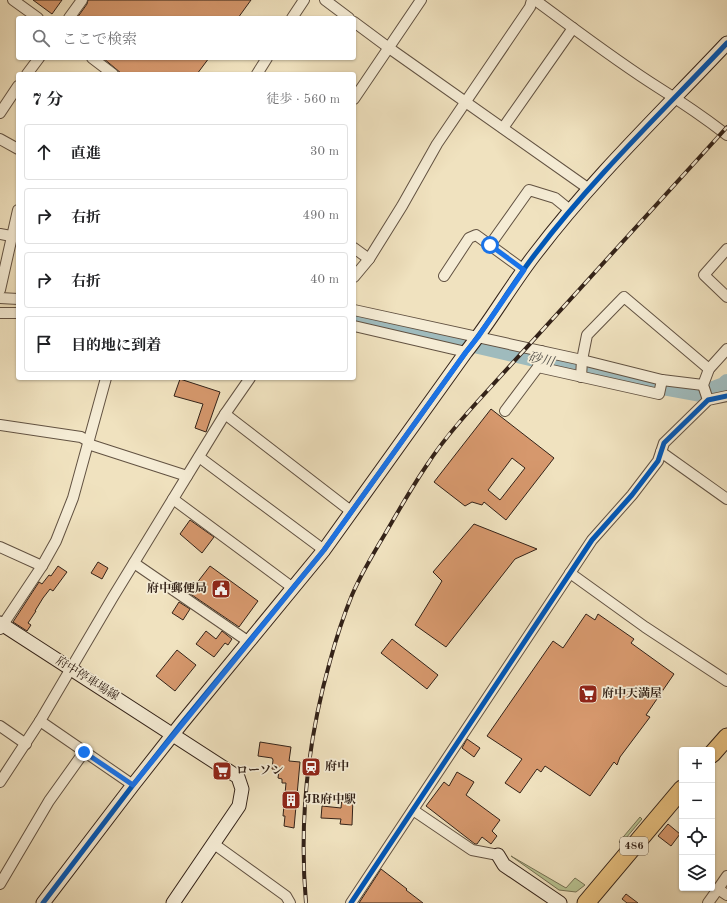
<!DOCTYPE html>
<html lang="ja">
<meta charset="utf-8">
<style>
:root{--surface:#fff;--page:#f2f2f2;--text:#202124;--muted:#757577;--line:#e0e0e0}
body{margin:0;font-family:"Old Standard TT","Noto Serif JP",serif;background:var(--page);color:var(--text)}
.controls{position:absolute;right:12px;bottom:12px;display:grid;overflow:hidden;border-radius:4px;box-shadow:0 1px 3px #0004}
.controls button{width:36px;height:36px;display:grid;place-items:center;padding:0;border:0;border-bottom:1px solid var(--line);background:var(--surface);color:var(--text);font:20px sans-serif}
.stop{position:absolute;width:12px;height:12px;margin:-9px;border:3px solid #1a73e8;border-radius:50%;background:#fff}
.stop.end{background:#1a73e8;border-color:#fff;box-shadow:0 1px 4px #0008}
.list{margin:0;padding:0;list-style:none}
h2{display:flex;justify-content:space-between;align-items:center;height:52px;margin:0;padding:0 16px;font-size:17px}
h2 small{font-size:13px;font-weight:400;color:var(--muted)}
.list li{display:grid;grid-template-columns:26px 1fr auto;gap:12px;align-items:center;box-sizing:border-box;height:56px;margin:0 8px 8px;padding:0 8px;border:1px solid var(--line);border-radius:4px}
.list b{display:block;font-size:15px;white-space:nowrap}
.list em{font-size:13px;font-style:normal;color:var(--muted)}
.icon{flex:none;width:22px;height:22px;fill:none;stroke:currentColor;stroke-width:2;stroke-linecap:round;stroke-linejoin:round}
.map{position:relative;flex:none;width:727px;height:903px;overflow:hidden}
.search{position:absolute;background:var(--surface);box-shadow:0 1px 3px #0004;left:16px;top:16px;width:340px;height:44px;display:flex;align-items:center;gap:10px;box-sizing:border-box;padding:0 14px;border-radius:4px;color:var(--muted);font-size:15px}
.panel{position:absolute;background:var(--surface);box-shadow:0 1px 3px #0004;left:16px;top:72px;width:340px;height:308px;border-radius:4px}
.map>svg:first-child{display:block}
</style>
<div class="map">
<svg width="727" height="903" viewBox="0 0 727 903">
<rect width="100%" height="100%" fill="#f0e2bf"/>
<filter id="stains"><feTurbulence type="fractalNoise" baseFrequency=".005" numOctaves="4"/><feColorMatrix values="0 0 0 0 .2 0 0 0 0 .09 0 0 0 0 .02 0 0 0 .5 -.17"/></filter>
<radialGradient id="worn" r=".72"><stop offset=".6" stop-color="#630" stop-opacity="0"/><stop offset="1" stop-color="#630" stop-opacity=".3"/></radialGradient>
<g fill="#b8c392" stroke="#767255">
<polygon points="640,817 642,819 621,844 619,842"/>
<polygon points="511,856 566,888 575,878 585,885 576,892 559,890"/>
</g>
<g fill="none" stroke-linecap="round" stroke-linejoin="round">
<polyline stroke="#9fbbbd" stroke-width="16" points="354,317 629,381 700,394 724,385 727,382"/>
</g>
<g fill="#d6986d" stroke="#332218" fill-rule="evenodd">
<polygon points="33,0 62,0 52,14"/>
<polygon points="88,0 251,0 238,18 77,18 87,4"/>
<polygon points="103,58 209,58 197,74 122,74"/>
<polygon points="180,379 220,392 206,432 195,428 203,404 174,396"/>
<path d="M 491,409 L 554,458 L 506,520 L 484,502 L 482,505 L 472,502 L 465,506 L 434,482 ZM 512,458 L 525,468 L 500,500 L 488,490 Z"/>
<polygon points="190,520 214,537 202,553 180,534"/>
<polygon points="474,524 537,549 515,559 446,647 415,625 442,581 433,572"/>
<polygon points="98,562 108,568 102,579 91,573"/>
<polygon points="58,566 67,572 53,591 50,589 43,598 35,611 36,611 28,623 31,625 27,631 13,622 39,582 42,584 49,575 51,576"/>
<polygon points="210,566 258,601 239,627 189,593"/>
<polygon points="179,602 190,609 183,620 172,613"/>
<polygon points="586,614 595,620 598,614 634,639 631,643 674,674 646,715 650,717 620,757 617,765 614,762 590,796 545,766 541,772 537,769 520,793 505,783 522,759 487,736 553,641 563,648"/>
<polygon points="206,631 216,639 222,631 232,639 228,645 225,643 214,657 196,644"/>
<polygon points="392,639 438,675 427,689 381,653"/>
<polygon points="177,650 196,665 175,691 156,676"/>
<polygon points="467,739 480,748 474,757 462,748"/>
<polygon points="260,742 291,747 289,761 300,762 294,828 284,826 285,816 283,816 286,783 282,783 282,779 278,778 279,770 272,769 273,760 272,758 258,756"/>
<polygon points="457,772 474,782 466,795 500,820 492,831 497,836 491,844 482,837 477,844 475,844 426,806 444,782 449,786"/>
<polygon points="342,797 353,798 352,825 340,824 341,819 321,818 322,806 341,808"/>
<polygon points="668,824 680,834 671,846 658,836"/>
<polygon points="381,869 407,889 406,890 423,903 359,903"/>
<polygon points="626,894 638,903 627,903 622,899"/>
</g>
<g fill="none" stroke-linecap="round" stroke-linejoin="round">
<g stroke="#625242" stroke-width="12">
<g id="street">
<polyline points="13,0 38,18"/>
<polyline points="325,0 349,18"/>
<path d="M 535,0 C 576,30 616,61 659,88 C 683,103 705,118 727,135"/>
<polyline points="69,18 82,0"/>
<polyline points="292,18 304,0"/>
<polyline points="354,22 389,48 589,189"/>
<polyline points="92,58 113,74"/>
<polyline points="27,74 39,58"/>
<polyline points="257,74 267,58"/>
<polyline points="354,99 421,0"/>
<polyline points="0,113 18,86"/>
<polyline points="503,128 573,28"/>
<polyline points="0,139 18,149"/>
<polyline points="0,234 11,236"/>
<polyline points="490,245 529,190 555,198 571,211"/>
<polyline points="354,248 369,259"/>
<polyline points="727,249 704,275 727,297"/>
<polyline points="444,276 469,238 476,235 524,270"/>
<polyline points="354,277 369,259 402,206 437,144 530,7 532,0"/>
<polyline points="0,290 18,210"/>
<polyline points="0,298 18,299"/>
<polyline points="354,310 582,360 662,380 703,385"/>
<polyline points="0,313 18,313"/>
<polyline points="354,326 466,352"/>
<polyline points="538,367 659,394 662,380"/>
<polyline points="581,377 582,360 587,335 624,297 709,369"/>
<polyline points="708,400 703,385 709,369 727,349"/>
<polyline points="505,411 538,367 541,351"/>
<polyline points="225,414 352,512"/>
<polyline points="0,425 81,437 88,441 91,445 187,476"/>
<polyline points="661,452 727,499"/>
<polyline points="199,457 324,550"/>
<polyline points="173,499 293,588"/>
<polyline points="0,547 42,566"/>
<polyline points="134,563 249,642"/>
<polyline points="570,573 645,627 727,681"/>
<polyline points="0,629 42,566 56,541 73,498 106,378"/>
<polyline points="40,721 133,785"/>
<polyline points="0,726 26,744"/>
<polyline points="0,782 40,721 113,597 225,414 250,378"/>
<polyline points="413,810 472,850 498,855"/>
<polyline points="214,844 286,896 290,903"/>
<polyline points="727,876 718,889 727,895"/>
<polyline points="0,884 49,801 84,752"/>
<polyline points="351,903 592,540 632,495 658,461 664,443 708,400 727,396"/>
<polyline points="708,903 718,889"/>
</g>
</g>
<g stroke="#332218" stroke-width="15">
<g id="secondary">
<polyline points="0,623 238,777 242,789 239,806 173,903"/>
<polyline points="498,855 504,865 560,903"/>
<path d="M 43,903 L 133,785 L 181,724 L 324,550 L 466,352 C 491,321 511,285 536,253 C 593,178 662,112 727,43"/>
</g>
</g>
<g stroke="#332218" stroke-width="19">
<g id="highway">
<polyline points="712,754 727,737"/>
<polyline points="586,903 682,789"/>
</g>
</g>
<use href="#street" stroke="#f5ecd5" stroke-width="10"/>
<use href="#secondary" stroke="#f5ecd5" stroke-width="13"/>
<use href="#highway" stroke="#e8c180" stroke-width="17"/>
<g stroke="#332218" stroke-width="4">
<path id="rail" d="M 306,903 C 299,822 308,739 330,661 C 336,639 343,617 352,595 C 361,574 373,554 385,534 C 399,510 413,485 429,462 C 443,440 461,420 478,401 L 727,127"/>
</g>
<use href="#rail" stroke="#f5ecd5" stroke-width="2.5" stroke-dasharray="8" stroke-linecap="butt"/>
<g stroke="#f5ecd5" stroke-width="8">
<g id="cycleway">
<path d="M 43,903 L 133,785 L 181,724 L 324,550 L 466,352 C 491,321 511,285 536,253 C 593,178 662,112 727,43"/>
<polyline points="351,903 592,540 632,495 658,461 664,443 708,400 727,396"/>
</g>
</g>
<use href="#cycleway" stroke="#0057b8" stroke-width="5"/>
</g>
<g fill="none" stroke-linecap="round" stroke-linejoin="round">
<polyline stroke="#1a73e8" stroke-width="5" points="84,752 133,785 324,550 466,352 478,337 524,270 490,245"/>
</g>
<defs>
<g id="civic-square" transform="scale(1)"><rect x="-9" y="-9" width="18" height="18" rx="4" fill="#8f2418" stroke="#f5ecd5"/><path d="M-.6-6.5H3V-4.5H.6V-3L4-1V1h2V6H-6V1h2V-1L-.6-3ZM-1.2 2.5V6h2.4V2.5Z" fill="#fff"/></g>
<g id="supermarket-square" transform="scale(1)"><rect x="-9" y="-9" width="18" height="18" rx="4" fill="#8f2418" stroke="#f5ecd5"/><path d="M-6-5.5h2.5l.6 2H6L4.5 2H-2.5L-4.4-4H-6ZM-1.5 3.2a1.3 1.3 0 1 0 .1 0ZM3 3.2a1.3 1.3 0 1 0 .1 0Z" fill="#fff"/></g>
<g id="station-square" transform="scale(1)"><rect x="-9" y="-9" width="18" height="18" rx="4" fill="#8f2418" stroke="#f5ecd5"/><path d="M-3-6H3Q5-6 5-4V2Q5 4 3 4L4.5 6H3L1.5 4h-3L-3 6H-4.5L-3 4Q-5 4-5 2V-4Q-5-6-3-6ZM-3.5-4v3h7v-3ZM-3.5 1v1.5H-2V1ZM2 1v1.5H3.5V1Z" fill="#fff"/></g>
<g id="building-square" transform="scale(1)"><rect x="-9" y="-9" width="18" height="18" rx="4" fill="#8f2418" stroke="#f5ecd5"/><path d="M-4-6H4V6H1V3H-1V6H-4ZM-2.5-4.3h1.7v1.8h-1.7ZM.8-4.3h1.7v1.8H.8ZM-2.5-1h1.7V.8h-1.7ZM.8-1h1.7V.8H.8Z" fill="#fff"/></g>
</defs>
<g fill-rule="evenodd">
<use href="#civic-square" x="221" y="589"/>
<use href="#supermarket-square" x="588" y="694"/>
<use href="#station-square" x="311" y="767"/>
<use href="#supermarket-square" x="222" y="771"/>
<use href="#building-square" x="291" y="800"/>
</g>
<g text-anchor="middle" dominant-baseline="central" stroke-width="3.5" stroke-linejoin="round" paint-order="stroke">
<rect fill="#f5ecd5" stroke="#6d5f51" stroke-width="1" x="620" y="837" width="28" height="18" rx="3"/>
<g font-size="11" font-weight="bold" fill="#332218">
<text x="634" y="846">486</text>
</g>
<g font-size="12" font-weight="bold" fill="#332218" stroke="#f5ecd5" text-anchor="start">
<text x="207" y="589" text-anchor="end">府中郵便局</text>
<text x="602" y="694">府中天満屋</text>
<text x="325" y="767">府中</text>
<text x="236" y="771">ローソン</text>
<text x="305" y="800">JR府中駅</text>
</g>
<g font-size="12" fill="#332218" stroke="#f5ecd5">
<text transform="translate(87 679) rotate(32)">府中停車場線</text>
</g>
<g font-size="13" font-style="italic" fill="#53504a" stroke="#f5ecd5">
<text transform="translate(541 360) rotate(13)">砂川</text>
</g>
</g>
<rect width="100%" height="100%" filter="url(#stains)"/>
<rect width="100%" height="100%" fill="url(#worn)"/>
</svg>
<div class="controls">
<button>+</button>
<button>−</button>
<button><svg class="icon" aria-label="locate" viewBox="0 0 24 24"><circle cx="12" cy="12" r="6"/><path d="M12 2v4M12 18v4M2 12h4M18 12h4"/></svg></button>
<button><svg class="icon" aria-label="layers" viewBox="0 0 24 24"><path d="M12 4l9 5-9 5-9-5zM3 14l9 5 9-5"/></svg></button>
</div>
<div class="stop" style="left:490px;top:245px"></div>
<div class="stop end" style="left:84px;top:752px"></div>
<div class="search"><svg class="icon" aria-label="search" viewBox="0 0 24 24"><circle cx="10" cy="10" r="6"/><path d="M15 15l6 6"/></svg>ここで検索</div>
<section class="panel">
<h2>7 分<small>徒歩 · 560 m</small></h2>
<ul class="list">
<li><svg class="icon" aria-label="ahead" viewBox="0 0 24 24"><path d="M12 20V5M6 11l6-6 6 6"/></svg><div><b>直進</b></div><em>30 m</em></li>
<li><svg class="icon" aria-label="right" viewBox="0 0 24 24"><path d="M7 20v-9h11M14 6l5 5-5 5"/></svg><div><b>右折</b></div><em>490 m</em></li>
<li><svg class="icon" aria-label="right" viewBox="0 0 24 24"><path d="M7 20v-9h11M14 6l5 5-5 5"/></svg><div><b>右折</b></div><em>40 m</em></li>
<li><svg class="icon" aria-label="arrive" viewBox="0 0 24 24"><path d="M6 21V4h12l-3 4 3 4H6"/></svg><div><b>目的地に到着</b></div></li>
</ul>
</section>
</div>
